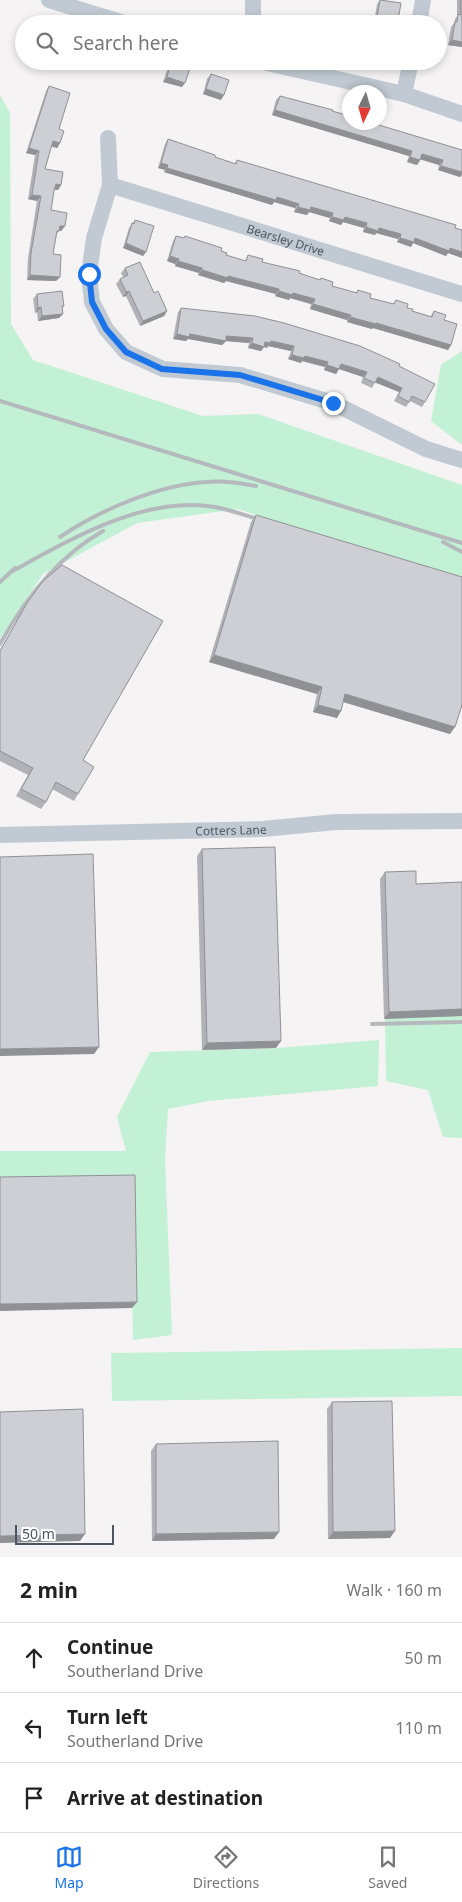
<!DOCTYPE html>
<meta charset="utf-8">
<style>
:root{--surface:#fff;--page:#f2f2f2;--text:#222;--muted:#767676;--line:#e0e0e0;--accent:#1a73e8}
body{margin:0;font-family:"Noto Sans",sans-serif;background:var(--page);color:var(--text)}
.compass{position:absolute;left:342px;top:85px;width:45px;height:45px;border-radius:50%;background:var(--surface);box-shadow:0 2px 8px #0003;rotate:185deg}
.scale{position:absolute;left:15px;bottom:12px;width:99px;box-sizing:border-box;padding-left:5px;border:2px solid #4a5661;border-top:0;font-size:14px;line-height:18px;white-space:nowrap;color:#4a5661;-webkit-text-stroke:4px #fff;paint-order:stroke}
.stop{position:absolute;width:15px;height:15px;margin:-11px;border:4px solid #1a73e8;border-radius:50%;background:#fff}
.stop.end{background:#1a73e8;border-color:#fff;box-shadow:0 1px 5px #0008}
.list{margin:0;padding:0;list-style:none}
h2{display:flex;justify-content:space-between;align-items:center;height:65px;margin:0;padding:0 20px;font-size:21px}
h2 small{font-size:16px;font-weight:400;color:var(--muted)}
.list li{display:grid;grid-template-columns:32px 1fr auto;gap:15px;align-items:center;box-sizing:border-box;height:70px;padding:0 20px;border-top:1px solid var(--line)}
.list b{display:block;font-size:19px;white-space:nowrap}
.list p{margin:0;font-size:16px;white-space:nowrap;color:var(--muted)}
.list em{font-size:16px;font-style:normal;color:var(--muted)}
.icon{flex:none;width:28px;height:28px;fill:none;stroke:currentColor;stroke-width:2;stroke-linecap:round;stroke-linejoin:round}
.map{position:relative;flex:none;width:462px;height:1557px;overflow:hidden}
.search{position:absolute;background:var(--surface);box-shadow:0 2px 8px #0003;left:15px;right:15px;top:15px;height:55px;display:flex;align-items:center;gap:12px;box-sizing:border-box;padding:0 18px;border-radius:28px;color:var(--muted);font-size:19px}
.sheet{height:275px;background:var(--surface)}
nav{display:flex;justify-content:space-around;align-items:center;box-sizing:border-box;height:70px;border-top:1px solid var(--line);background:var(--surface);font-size:14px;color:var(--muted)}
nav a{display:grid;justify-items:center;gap:2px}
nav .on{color:var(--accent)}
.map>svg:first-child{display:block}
</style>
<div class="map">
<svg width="462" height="1557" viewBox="0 0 462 1557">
<rect width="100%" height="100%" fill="#f5f3f3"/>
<g fill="#c3f1d5">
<polygon points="0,95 10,113 11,324 33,360 203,416 258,414 462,485 462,584 238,509 137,523 43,574 0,639"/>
<polygon points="462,351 462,445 431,421 441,365"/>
<polygon points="462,1016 462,1138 443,1137 428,1090 386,1081 385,1019"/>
<polygon points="379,1040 378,1086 208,1101 168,1109 165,1158 172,1335 133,1340 130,1182 0,1184 0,1151 126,1151 117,1117 150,1052 276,1048"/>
<polygon points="462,1348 462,1396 112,1401 111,1353"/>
</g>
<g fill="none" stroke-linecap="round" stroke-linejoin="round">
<g stroke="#c1cad2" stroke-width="16">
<polyline points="49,0 127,24"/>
<polyline points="253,0 253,24"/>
<polyline points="419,24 423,0"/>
<polyline points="258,61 404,94 462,114"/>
<polyline points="404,94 411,61"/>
<polyline points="108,138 110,185 94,238 89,274 92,302 106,329 126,352 163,369 240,375 333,403 426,449 462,460"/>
<path id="s1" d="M 110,185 L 462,294"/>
<path id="s2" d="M 0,835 L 263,829 L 336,822 L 462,821"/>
</g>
<g stroke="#b5b8bd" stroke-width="4">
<polyline points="0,401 462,543"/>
<path d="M 60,537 C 100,510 158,485 206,482 C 223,480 240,483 256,486"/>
<polyline points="443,542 462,552"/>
<path d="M 11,572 C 71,539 144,495 215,507 C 232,510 250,517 267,522"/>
<polyline points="0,582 15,568"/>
<path d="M 0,644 C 25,599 57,557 103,531"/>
<polyline points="372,1024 462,1022"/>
</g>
</g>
<g fill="#b0b2b7">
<polygon points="380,0 396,24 385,24 374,22 377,4"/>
<polygon points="457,0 462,0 462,47 448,45 451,27 454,23 455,19 457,16"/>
<polygon points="171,62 182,87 163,82 168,67"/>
<polygon points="211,74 221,100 203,94 207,79"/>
<polygon points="49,86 59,129 60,143 57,148 51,146 45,169 61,185 58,190 54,189 51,210 65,226 61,231 59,231 56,235 53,254 60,277 56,281 27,280 28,258 37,201 28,199 35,155 26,153 46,91"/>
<polygon points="280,96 462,150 462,175 460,177 438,170 439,165 421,159 417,165 407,162 409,156 272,115 276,100"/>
<polygon points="168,139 215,157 234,164 237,160 462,230 462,258 448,253 446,256 413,243 411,247 397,242 398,239 376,233 375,235 363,232 364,228 343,222 341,225 329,221 330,218 309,212 307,215 294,212 295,208 274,202 272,205 164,172 165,170 158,168 165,144"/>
<polygon points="135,220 146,252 143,256 123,248 129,228"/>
<polygon points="176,236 184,238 185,236 221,251 226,255 245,261 248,255 262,262 319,280 321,278 332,286 356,293 358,290 370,298 393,304 396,300 412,311 430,317 434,311 444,320 451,345 448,350 373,328 372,329 347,322 347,320 310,309 311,304 290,298 289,300 275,296 276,294 226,281 224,283 198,275 199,273 175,266 175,264 167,261 173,241"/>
<polygon points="125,268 154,293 167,311 164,316 140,326 126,296 123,297 116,284 120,279 123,277 121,273"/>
<polygon points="37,294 64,306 62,309 63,314 59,318 38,321 37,312 35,313 33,299"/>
<polygon points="181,308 399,366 425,402 422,407 410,401 406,407 394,401 399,392 375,382 372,388 361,383 363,377 339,369 336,374 324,370 325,367 302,361 301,363 288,359 291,351 268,346 267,348 264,347 261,351 248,348 249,343 226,341 222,345 188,339 186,341 173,339 178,312"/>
<polygon points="256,515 450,734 343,702 337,718 313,712 317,694 209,662 251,522"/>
<polygon points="43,581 83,760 78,794 74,801 52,789 46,802 41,809 16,796 28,775 0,761 0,650 23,610"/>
<polygon points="202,849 276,1048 202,1050 197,856"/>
<polygon points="385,872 416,884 462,882 462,1016 384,1019 380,879"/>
<polygon points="332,1402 390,1538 328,1539 327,1409"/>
<polygon points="156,1444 274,1539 152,1541 151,1451"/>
</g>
<g fill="#909195">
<polygon points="377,17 398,21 396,24 385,24 374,22"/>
<polygon points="452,40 462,42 462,47 448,45"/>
<polygon points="95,61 114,61 115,62 112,66"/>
<polygon points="167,77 185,83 182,87 163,82"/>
<polygon points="206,89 224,95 221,100 203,94"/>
<polygon points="275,110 412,151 409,156 272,115"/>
<polygon points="53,141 60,143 57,148 50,146"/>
<polygon points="29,148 39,151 35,155 26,153"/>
<polygon points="422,154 443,160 439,165 419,159"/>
<polygon points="410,157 420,160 417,165 407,162"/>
<polygon points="161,163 168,165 165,170 158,168"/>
<polygon points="441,166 462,172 462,175 460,177 438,170"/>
<polygon points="167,168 277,197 299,204 295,208 274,202 272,205 164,172"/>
<polygon points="56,184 61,185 58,190 53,189"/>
<polygon points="32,195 41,196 37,201 28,199"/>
<polygon points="298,207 311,207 333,213 330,218 309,212 307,215 294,212"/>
<polygon points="332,217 345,217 367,223 364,228 343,222 341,225 329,221"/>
<polygon points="60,226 65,226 61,231 56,230"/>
<polygon points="366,227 379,228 401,234 398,239 376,233 375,235 363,232"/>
<polygon points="400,238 415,238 462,252 462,258 448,253 446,256 413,243 411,247 397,242"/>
<polygon points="126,243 146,252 143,256 123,248"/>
<polygon points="170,256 179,259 175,264 167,261"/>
<polygon points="178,261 202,268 199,273 175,266"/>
<polygon points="202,270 228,276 279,289 276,294 226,281 224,283 198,275"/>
<polygon points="30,275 60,277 56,281 27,280"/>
<polygon points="129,291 126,296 123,297 126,292"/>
<polygon points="279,291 293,293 315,299 311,304 290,298 289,300 275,296"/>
<polygon points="313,304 351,315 347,320 310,309"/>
<polygon points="41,307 37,312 35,313 38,308"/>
<polygon points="167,311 164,316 140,326 143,321"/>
<polygon points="63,314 59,318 38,321 42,316"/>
<polygon points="350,317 376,323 451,345 448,350 373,328 372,329 347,322"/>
<polygon points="177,334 190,334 253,338 249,343 226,341 222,345 188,339 186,341 173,339"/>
<polygon points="271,341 294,346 291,351 268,346 267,348 264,347 261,351 248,348 252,343"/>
<polygon points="292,355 305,356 328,362 325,367 302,361 301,363 288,359"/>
<polygon points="341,364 367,372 363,377 339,369 336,374 324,370 327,365"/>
<polygon points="378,377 402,388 399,392 374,382"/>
<polygon points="214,655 322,687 317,694 209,662"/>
<polygon points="345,694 455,727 450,734 340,701"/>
<polygon points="318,705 341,711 337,718 313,712"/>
<polygon points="462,1009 462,1016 384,1019 389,1012"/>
<polygon points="281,1041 276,1048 202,1050 207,1043"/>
<polygon points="99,1047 94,1054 0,1056 0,1049"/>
<polygon points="137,1302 132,1308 0,1311 0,1304"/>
<polygon points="395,1531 390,1538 328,1539 333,1532"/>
<polygon points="279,1532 274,1539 152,1541 156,1534"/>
<polygon points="85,1534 80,1541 0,1543 0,1536"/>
</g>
<g fill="#cdcfd5" stroke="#909195">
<polygon points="380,0 401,3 398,21 377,17"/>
<polygon points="460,0 462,0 462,42 452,40 455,22 457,22 458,14 461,15"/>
<polygon points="34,21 44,24 33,24"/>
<polygon points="171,62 190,68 185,83 167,77"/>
<polygon points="211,74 229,80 224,95 206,89"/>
<polygon points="49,86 70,93 59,129 64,131 60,143 53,141 45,169 63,172 61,185 56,184 54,191 51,210 67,213 65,226 60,226 59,231 57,231 53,254 61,255 60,277 30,275 31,253 41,196 32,195 39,151 29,148"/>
<polygon points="280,96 333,110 332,111 350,116 350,122 369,122 462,150 462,172 441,166 443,160 422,154 420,160 410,157 412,151 275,110"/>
<polygon points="168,139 215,155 215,157 236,164 237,160 456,225 455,228 462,230 462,252 450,248 449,251 415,238 414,242 400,238 401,234 379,228 378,231 366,227 367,223 345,217 344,220 332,217 333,213 311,207 310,210 298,207 299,204 277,197 276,200 167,168 168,165 161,163"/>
<polygon points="135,220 154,226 146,252 126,243 132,223 134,224"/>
<polygon points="176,236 184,238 185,236 222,248 221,251 227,253 226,255 246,261 248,255 263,259 262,262 300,271 299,273 320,280 321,278 333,282 332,286 357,293 358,290 371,294 370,298 394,304 396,300 408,304 407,308 413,309 412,311 432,317 434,311 446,315 444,320 457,324 451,345 376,323 376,324 350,317 351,315 313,304 315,299 293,293 292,295 279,291 279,289 228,276 228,278 202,270 202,268 178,261 179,259 170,256"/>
<polygon points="140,262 154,293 158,291 167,311 143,321 129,291 126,292 120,279 128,275 125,268"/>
<polygon points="62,291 64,306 62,306 63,314 42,316 41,307 38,308 37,294"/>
<polygon points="181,308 255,316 284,323 360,346 400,364 399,366 435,384 425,402 412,396 409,402 398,396 402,388 378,377 375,383 364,378 367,372 341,364 339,369 327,365 328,362 305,356 304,358 292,355 294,346 271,341 270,343 265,342 264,347 252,343 253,338 226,336 226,341 190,334 189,337 177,334"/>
<polygon points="256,515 462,577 462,705 455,727 345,694 341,711 318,705 322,687 214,655"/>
<polygon points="62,565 163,621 83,760 94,767 78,794 56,782 46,802 21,789 33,768 0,751 0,651 27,603 43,581"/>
<polygon points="275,847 281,1041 207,1043 202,849"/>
<polygon points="93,854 99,1047 0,1049 0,857"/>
<polygon points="416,871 416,884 462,882 462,1009 389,1012 385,872"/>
<polygon points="135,1175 137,1302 0,1304 0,1177"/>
<polygon points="392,1401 395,1531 333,1532 332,1402"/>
<polygon points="83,1409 85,1534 0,1536 0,1412"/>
<polygon points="278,1441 279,1532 156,1534 156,1444"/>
</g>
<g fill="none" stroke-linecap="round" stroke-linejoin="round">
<polyline stroke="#1a73e8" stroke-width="6" points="89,274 92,302 106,329 126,352 162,369 240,375 333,403"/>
</g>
<g text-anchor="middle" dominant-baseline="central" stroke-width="4" stroke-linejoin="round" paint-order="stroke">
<g font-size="12" fill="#4a5661" stroke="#fff">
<text stroke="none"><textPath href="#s1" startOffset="184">Bearsley Drive</textPath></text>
<text stroke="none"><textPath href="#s2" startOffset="231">Cotters Lane</textPath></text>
</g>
</g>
</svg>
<svg class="compass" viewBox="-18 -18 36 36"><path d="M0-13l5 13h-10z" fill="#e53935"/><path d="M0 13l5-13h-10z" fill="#767676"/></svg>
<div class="scale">50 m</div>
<div class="stop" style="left:89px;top:274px"></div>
<div class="stop end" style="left:333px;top:403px"></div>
<div class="search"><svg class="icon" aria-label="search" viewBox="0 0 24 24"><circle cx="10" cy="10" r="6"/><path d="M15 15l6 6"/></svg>Search here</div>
</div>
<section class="sheet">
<h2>2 min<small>Walk · 160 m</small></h2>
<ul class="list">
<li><svg class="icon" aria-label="ahead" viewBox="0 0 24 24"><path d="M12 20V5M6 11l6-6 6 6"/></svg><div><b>Continue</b><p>Southerland Drive</p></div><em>50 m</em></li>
<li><svg class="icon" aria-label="left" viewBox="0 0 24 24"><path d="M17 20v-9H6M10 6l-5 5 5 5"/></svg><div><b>Turn left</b><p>Southerland Drive</p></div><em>110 m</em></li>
<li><svg class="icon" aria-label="arrive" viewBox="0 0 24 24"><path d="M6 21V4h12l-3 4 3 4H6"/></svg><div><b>Arrive at destination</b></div></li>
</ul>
</section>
<nav>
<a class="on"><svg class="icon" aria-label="map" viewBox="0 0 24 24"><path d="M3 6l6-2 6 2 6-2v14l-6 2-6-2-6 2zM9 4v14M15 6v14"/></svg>Map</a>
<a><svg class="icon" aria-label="directions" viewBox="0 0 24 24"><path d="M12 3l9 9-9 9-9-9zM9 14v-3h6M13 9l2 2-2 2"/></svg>Directions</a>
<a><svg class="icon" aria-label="saved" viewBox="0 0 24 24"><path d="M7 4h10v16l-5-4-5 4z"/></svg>Saved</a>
</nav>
